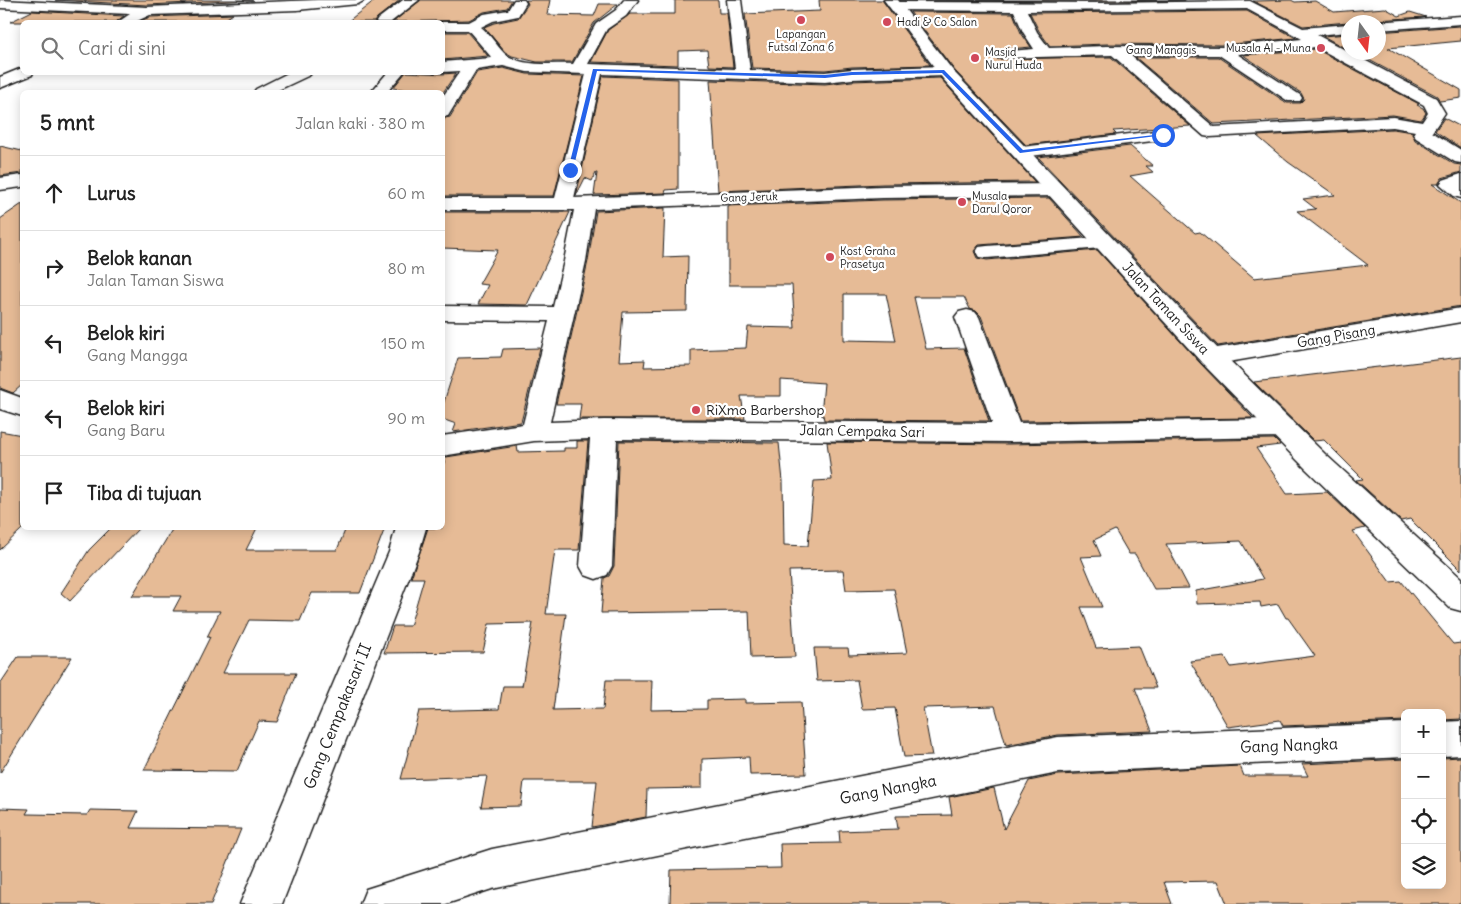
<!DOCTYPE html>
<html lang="id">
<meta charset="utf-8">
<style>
:root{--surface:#fff;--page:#f2f2f2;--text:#222;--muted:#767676;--line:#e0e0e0}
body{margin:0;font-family:Delius,sans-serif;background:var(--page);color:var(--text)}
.controls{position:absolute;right:15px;bottom:15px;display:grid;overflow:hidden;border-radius:8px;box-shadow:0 2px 12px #0003}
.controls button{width:45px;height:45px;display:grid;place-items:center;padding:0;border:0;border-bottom:1px solid var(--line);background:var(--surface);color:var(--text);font:25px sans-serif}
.compass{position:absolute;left:1341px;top:15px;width:45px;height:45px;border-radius:50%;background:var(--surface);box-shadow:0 2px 12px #0003;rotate:165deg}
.stop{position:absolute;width:15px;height:15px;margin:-11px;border:4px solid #2563eb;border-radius:50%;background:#fff}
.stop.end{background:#2563eb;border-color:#fff;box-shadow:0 1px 5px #0008}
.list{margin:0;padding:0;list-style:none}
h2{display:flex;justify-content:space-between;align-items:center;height:65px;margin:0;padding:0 20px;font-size:21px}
h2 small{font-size:16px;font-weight:400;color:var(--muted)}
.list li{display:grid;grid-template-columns:32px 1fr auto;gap:15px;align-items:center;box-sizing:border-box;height:75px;padding:0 20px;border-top:1px solid var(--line)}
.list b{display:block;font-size:19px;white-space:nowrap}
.list p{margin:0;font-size:16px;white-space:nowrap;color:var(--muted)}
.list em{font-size:16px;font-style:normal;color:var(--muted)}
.icon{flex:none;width:28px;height:28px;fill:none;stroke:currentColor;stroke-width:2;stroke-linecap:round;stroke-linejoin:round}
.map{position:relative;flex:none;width:1461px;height:904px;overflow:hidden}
.search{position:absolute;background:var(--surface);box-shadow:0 2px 12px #0003;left:20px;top:20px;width:425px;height:55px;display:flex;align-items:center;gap:12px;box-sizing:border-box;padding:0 18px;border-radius:8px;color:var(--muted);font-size:19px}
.panel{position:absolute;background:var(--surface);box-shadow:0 2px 12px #0003;left:20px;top:90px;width:425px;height:440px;border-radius:8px}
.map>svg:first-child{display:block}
</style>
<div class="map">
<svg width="1461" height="904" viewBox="0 0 1461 904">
<rect width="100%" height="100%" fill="#fff"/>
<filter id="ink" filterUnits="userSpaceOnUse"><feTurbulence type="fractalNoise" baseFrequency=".02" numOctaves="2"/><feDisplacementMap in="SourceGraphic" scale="10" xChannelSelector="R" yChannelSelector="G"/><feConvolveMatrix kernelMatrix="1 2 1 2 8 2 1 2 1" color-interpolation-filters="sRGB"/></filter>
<g filter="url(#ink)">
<g fill="#e6bb96" stroke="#1c1c1c" fill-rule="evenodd">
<polygon points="55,0 253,0 147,5"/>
<polygon points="375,0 400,0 377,18 374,22 347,22"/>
<polygon points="421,0 512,0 507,8 484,12 469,20 393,22"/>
<polygon points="526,0 550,0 547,15 594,16 599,4 618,4 594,23 572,62 537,62 512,56 505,52 484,27 494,23 518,18 528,4"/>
<polygon points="675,0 718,0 719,13 727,13 733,67 709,66 707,50 678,51 678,65 591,62 608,30 630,14 675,14"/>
<polygon points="819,0 882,0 930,65 852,67 825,70 752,68 745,14 820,11"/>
<polygon points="900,0 1185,0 1102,1"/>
<polygon points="1291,0 1295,2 1315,1 1334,12 1385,8 1399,16 1410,12 1426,17 1375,20 1373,22 1348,22 1303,26 1253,1"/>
<polygon points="32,11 124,16 116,22 10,22"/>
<polygon points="1247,11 1296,38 1222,45 1107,44 1050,46 1039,31 1030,13"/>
<polygon points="910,12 1013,13 1021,33 1031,47 998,50 993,55 997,59 1111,57 1190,126 1113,131 1116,134 1026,145 955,71"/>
<polygon points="233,14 221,22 138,22 150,17"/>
<polygon points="1459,26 1461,27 1461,41 1388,48 1461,90 1461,98 1440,101 1437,96 1354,52 1378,52 1378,32"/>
<polygon points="442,32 467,32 488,56 442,60"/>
<polygon points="1348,34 1348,50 1323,36"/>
<polygon points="1316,49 1419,104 1417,105 1423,108 1426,113 1421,120 1393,115 1214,124 1135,57 1218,57 1287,103 1300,103 1304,99 1301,93 1243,55"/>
<polygon points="503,68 527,74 584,76 554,196 442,196 442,124 445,118 450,117 477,72"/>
<polygon points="406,72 442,74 456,73 442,94 393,88"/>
<polygon points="603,76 678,79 678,189 666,190 665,193 594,195 597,173 596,173 592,181 585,178 576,196"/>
<polygon points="940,78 1035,182 883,184 718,191 710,80 825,84 852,81"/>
<polygon points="1444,118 1461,127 1461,148 1435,131"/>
<polygon points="1393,129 1412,132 1415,140 1454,164 1461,165 1461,172 1442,178 1438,184 1432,184 1461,203 1461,306 1218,346 1038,157 1130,146 1153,166 1146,166 1153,172 1130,176 1195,233 1200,232 1254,278 1368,265 1297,211 1316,209 1303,199 1335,195 1288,162 1257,136"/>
<polygon points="0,146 22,151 22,173 0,176"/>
<path d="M 1049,198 L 1084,237 L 979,245 L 974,251 L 977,258 L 987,260 L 1097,250 L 1201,364 L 1253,418 L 1020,421 L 981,316 L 976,311 L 970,309 L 964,297 L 914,297 L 926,349 L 964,348 L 989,421 L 824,420 L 823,415 L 821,415 L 824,383 L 781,380 L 781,396 L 741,396 L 745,419 L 579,419 L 581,404 L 556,404 L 588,261 L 596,211 L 665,208 L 663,257 L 688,256 L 687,311 L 623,312 L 619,361 L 645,360 L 644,367 L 691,366 L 691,350 L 746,348 L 748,327 L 795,328 L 792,285 L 729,285 L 729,273 L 728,273 L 728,206 L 883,200 ZM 844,294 L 886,294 L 896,341 L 844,340 Z"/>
<polygon points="22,204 22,385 13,393 0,388 0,219"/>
<polygon points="442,212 570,212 527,305 478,304 488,285 479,284 498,250 442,248"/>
<polygon points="540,348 521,422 453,432 456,424 442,419 442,408 458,358 501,357 503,349"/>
<polygon points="1461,357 1461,570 1410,519 1401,521 1356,480 1363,479 1324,440 1314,441 1254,382"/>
<polygon points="0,431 22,435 22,529 0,550"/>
<polygon points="1274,439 1280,445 1256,448 1287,494 1327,492 1365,528 1353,531 1390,582 1401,581 1453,644 1461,643 1461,719 1442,720 1442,713 1405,713 1405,721 1283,726 1280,720 1228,727 1190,661 1225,657 1231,667 1315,656 1288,618 1286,618 1278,604 1261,607 1260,602 1197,604 1196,591 1263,579 1241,541 1166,544 1189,588 1154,589 1135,554 1129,554 1115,530 1094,540 1101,556 1081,557 1102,607 1081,607 1096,648 1139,646 1156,688 1135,688 1152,731 1058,735 1006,745 995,706 923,708 932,756 904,757 895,708 862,709 857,680 817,681 814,648 848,648 849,655 907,653 894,589 846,590 843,570 789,571 795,657 751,658 749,611 601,613 604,578 609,576 614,566 619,441 779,443 783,481 784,545 808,546 814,481 832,480 827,442 1009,444"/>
<polygon points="577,441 588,441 579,550 555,550 546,614 566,614 553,710 603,709 606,680 652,680 651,710 707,709 707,700 745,699 745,703 801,702 806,774 750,775 749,757 702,759 702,788 647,789 646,817 592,827 597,781 524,781 521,806 481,807 487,776 401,779 419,711 499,709 503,686 522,686 533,623 489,624 483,652 384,653 393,626 410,626 424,578 411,578 428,528 442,528 442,469 446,457 517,446 518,452 564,451 564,448 577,448"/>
<polygon points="111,528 139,528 70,601 61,593 89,550"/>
<polygon points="173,528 257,528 246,550 337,550 346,528 385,528 360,593 312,593 300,621 249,620 223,673 296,673 277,722 259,721 237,771 144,770 210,637 207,637 220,611 173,611 181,596 132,596"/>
<polygon points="18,657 72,657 0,773 0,684"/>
<polygon points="1461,757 1461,904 1227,904 1218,881 1164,882 1172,904 670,904 671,870 781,868 780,844 840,843 839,831 898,829 896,816 952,815 949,797 994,788 1004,829 1029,781 1058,775 1240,766 1244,776 1308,776 1302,764 1405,759 1405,885 1442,885 1442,758"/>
<polygon points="0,808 29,809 26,814 87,815 90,810 138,811 130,828 241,829 211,904 0,904"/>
</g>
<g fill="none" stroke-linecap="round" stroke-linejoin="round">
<g stroke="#1c1c1c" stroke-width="3">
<g id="minor">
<polygon points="0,0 147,7 317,0 365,0 358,4 297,10 150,15 135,22 118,22 130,14 0,8"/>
<polygon points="403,0 419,0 391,22 376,22 378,19"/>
<path d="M 514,0 L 524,0 L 526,3 L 518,16 L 493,21 L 481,27 C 490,34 496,45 504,53 C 521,68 552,63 573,64 L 596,24 L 616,10 L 624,0 L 638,0 L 626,16 L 607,29 L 588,64 L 735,69 L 727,0 L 741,0 L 750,70 L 825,72 L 852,69 L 944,66 L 950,68 L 952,71 L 950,74 L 944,76 L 852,79 L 825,82 L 602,74 L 574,198 L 883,186 L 1055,184 L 1062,186 L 1065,190 L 1062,194 L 1055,196 L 883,198 L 594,209 L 586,261 L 550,422 L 604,420 L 992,423 L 955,317 L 959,312 L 967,310 L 975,312 L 979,317 L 1019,423 L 1283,419 L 1292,421 L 1296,428 L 1292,435 L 1283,437 L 1009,442 L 617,439 L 612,566 L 607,575 L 596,579 L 585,575 L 580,566 L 590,439 L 534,441 L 442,456 L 442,436 L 523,424 L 549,321 L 442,320 L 442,306 L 553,307 L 564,261 L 574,210 L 442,210 L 442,198 L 555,198 L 586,74 L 527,72 L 503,66 L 476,70 L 448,116 L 442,117 L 442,98 L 460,71 L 442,72 L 442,62 L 492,58 L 468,30 L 442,30 L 442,22 L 439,22 L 469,22 L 484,14 L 508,10 Z"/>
<path d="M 1250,1 L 1303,28 L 1348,24 L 1348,32 L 1317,35 L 1436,98 L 1445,113 L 1432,132 L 1461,150 L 1461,163 L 1455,162 L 1416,138 L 1413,134 L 1415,131 L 1393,127 L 1210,137 L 1204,136 L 1112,55 L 998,58 L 995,55 L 998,52 L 1034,49 L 1023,32 L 1014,11 L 895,10 L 888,6 L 895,2 L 1102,3 ZM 1247,9 L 1302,39 L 1222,47 L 1107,46 L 1049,48 L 1037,32 L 1027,11 ZM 1316,47 L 1424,105 L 1428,113 L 1422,122 L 1393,117 L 1214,127 L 1130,55 L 1219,55 L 1288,101 L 1300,101 L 1302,98 L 1300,95 L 1237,54 Z"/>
<polygon points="1461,16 1461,24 1378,30 1378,22 1375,22"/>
<polygon points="22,68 22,72 33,72 32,75 0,88 0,77"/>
<polygon points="290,72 311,72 310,75 274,92 254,92 256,89"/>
<polygon points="388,72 404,72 387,92 371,92"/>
<polygon points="1163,130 1169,131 1172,135 1169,139 1022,157 1016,156 1013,152 1016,148 1022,147"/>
<polygon points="1461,174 1461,198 1454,196 1440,184 1443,180"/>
<polygon points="22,175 22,187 0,190 0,178"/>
<polygon points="1105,237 1112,239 1115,243 1112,247 987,258 979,257 976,252 979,247 987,246"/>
<polygon points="1461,308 1461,322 1211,365 1202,363 1199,357 1202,351 1211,349"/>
<polygon points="0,390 22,398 22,416 0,409"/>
<polygon points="396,528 426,528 419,552 282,904 240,904 389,552"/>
<polygon points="1461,721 1461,755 1442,756 1442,722"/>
<polygon points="1405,723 1405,757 1058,773 492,889 446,904 360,904 366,889 492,849 1058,737"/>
</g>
</g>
<g stroke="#1c1c1c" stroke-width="3">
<polygon id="secondary" points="884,0 898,0 954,72 1220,351 1325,454 1461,578 1461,611 1450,608 1305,468 1202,363 943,79"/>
</g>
<use href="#minor" fill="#fff" fill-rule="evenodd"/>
<use href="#secondary" fill="#fff" fill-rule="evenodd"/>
</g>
</g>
<polygon fill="#2563eb" points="593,69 825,75 852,72 944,70 1023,150 1163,134 1165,135 1020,153 942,73 852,75 825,78 597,71 573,170 570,172 568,170"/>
<g fill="#d1495b" stroke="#fff" stroke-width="2">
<circle cx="801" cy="20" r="5"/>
<circle cx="887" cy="22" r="5"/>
<circle cx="1321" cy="48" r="5"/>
<circle cx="975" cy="58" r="5"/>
<circle cx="962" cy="202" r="5"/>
<circle cx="830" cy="257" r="5"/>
<circle cx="696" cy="410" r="5"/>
</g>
<g text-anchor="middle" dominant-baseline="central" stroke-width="4.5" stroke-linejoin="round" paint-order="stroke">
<g font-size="11" fill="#1c1c1c" stroke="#fff" text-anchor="start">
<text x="897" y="22">Hadi &amp; Co Salon</text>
<text x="801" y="34" text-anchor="middle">Lapangan<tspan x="801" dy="13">Futsal Zona 6</tspan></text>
<text x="1311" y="48" text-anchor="end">Musala Al - Muna</text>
<text x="985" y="52">Masjid<tspan x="985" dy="13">Nurul Huda</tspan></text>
<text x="972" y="196">Musala<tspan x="972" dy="13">Darul Qoror</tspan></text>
<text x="840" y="251">Kost Graha<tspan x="840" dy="13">Prasetya</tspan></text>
</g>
<g font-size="11" fill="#1c1c1c" stroke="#fff">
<text x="1161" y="50">Gang Manggis</text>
<text transform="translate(749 197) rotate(-2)">Gang Jeruk</text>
</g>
<g font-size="14" fill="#1c1c1c" stroke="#fff">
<text transform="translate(1166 308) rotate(47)">Jalan Taman Siswa</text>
<text transform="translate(1336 336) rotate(-10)">Gang Pisang</text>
<text transform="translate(862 431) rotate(1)">Jalan Cempaka Sari</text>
</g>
<g font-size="14" fill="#1c1c1c" stroke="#fff" text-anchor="start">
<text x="706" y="410">RiXmo Barbershop</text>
</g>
<g font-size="16" fill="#1c1c1c" stroke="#fff">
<text transform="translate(337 716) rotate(-68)">Gang Cempakasari II</text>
<text transform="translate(1289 745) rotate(-2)">Gang Nangka</text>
<text transform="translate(888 789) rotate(-11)">Gang Nangka</text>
</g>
</g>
</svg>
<div class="controls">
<button>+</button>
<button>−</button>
<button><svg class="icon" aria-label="locate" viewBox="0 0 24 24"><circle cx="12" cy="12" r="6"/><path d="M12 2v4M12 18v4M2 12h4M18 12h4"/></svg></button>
<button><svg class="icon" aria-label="layers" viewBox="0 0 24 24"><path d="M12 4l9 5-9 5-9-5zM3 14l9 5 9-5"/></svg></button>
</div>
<svg class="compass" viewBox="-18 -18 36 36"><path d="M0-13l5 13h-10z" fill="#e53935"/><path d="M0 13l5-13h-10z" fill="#767676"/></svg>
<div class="stop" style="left:1163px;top:135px"></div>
<div class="stop end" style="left:570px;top:170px"></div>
<div class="search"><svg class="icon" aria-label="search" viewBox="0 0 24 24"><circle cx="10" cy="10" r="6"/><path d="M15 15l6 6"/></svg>Cari di sini</div>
<section class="panel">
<h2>5 mnt<small>Jalan kaki · 380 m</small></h2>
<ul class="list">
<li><svg class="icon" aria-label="ahead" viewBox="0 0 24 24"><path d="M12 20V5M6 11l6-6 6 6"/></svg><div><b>Lurus</b></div><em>60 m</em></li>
<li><svg class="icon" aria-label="right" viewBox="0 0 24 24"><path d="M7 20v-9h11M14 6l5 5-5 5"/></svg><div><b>Belok kanan</b><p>Jalan Taman Siswa</p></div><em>80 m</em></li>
<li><svg class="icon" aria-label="left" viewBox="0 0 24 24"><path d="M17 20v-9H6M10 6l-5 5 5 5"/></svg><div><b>Belok kiri</b><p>Gang Mangga</p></div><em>150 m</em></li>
<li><svg class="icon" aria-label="left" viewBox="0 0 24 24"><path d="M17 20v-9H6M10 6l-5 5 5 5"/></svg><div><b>Belok kiri</b><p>Gang Baru</p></div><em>90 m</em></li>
<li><svg class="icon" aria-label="arrive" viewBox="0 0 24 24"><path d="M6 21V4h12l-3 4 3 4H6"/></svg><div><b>Tiba di tujuan</b></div></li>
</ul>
</section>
</div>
